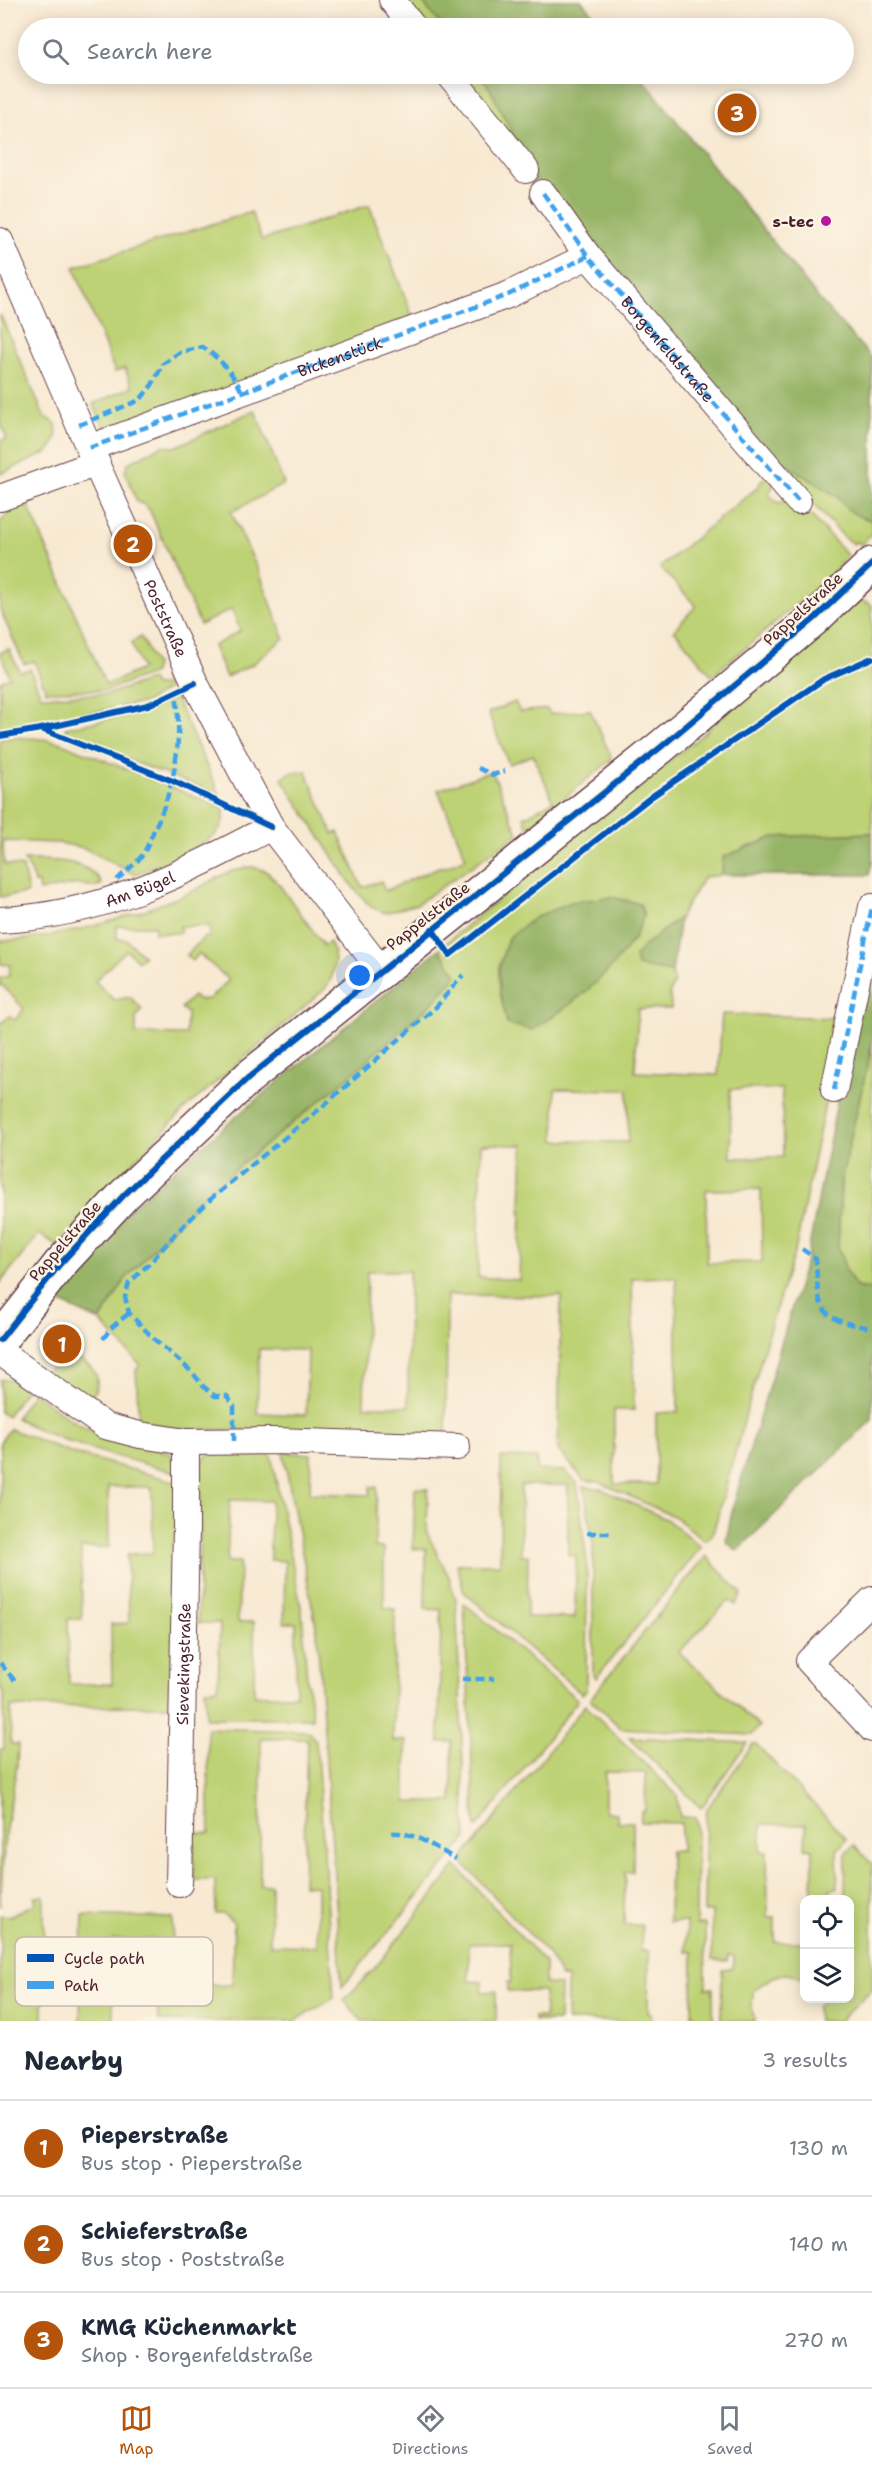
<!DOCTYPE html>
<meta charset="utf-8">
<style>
:root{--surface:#fff;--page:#f6f6f7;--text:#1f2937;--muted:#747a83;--line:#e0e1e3;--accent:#b45309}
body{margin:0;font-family:"Shantell Sans",sans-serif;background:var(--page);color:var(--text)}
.controls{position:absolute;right:18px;bottom:18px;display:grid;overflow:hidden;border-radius:12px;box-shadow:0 3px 15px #0003}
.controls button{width:54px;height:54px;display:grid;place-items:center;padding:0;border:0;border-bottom:2px solid var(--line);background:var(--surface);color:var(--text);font:30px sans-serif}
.you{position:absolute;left:360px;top:976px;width:21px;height:21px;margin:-15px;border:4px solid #fff;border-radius:50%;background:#1a73e8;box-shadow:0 0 0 9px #1a73e833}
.badge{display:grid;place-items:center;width:39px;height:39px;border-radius:50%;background:var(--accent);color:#fff;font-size:20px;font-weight:700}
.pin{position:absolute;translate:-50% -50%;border:3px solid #fff;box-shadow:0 2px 6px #0006}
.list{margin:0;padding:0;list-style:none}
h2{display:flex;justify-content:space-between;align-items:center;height:78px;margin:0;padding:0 24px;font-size:26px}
h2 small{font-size:20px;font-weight:400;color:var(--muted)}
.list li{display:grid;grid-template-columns:39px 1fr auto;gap:18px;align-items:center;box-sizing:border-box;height:96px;padding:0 24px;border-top:2px solid var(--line)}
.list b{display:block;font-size:22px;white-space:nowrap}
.list p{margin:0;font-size:20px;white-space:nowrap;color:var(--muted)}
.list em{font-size:20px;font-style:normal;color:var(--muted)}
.icon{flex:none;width:33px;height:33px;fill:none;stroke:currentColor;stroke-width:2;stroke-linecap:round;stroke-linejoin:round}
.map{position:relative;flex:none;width:872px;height:2021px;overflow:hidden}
.search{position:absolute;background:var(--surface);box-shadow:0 3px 15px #0003;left:18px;right:18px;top:18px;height:66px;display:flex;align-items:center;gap:15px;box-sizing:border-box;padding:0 21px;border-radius:33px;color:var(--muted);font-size:22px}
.sheet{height:366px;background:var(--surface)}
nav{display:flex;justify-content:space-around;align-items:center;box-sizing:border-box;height:84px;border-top:2px solid var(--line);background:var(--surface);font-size:16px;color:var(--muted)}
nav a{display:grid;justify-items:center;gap:3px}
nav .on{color:var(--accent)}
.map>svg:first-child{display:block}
</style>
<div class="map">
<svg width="872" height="2021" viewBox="0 0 872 2021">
<rect width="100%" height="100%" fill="#fcf5e5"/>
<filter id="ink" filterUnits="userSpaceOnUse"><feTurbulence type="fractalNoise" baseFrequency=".0167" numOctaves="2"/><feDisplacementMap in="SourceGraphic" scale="12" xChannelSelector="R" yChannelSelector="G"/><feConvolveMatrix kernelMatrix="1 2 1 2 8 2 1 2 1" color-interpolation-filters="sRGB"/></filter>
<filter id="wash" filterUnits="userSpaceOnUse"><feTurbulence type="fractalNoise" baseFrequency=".008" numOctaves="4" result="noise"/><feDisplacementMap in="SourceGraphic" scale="24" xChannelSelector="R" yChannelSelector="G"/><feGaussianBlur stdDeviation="1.35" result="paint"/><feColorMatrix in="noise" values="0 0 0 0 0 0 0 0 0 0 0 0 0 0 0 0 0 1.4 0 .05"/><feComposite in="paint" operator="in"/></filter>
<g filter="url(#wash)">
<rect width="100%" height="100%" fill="#f8e9d2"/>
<g fill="#bdd275" stroke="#847850" stroke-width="1.5" fill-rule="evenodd">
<polygon points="392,0 421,0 443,28 414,28"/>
<polygon points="449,74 479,74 489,87 543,193"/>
<polygon points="369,205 417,328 108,435 93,404 132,387 125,368 115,372 74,267 251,212 262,240"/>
<path d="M 0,314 L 44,416 L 56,424 C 58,435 56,444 48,452 L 0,474 L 0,441 L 7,438 L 0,422 Z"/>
<polygon points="255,410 284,484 231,512 259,572 284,638 253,664 226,677 213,646 240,631 232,609 200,625 150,511 145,505 137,502 125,471 128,463 162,446 175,447"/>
<polygon points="772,455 838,497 867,519 872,520 872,533 861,545 856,541 854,544 846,539 807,498 806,491"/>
<polygon points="771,476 774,483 769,495 778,503 789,499 798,501 848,556 829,577 712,676 674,630 696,606 660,567 758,487 762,479"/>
<polygon points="27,503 106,685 142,669 132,645 132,642 141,637 155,665 154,673 107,690 46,691 34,661 24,664 0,609 0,523 11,509"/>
<path d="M 862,601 L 872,605 L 872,833 L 774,837 L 723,857 L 722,875 L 704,877 L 680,917 L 645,945 L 637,966 L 672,972 L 674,983 L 670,992 L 671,1009 L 638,1009 L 635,1072 L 718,1075 L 722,1014 L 836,1018 L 828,1089 L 796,1247 L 771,1324 L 713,1533 L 707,1540 L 704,1540 L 675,1517 L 599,1482 L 584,1480 L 558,1450 L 561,1296 L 447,1295 L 446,1435 L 178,1429 L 139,1421 L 136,1370 L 140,1365 L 100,1321 L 126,1278 L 206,1193 L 344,1081 L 433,1003 L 457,975 L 439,949 L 589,823 L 697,739 L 852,603 ZM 636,937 L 615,960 L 500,992 L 499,968 L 508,938 ZM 555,1089 L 628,1090 L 628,1142 L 555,1141 ZM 730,1089 L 782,1089 L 783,1157 L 731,1158 ZM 481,1144 L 523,1145 L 519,1280 L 478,1277 ZM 761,1189 L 762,1262 L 707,1263 L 706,1190 ZM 367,1271 L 409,1271 L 408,1406 L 364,1406 ZM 676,1277 L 678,1412 L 656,1413 L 656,1484 L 614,1484 L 614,1410 L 634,1410 L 632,1278 ZM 259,1349 L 308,1350 L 306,1415 L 257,1413 Z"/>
<polygon points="9,649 20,672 30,669 41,696 108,694 151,680 154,686 166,685 163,679 167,677 171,687 147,702 0,729 0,681 10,677 0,653"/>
<polygon points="175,697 220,795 71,738 65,728 143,712"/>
<polygon points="515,702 520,712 547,709 550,714 590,710 610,754 611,760 530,826 527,826 524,817 553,801 533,755 509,764 488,713"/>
<path d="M 14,737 L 43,739 L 61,743 L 224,808 C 224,815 224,821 221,827 C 212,846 154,868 134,874 L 84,848 L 59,843 L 3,841 L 4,864 L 23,867 L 28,893 L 0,897 L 0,739 Z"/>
<polygon points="306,771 333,834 338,832 362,887 381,881 385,891 439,867 445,867 466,858 438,790 492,771 518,834 417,904 385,913 371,907 353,887 282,779 289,773"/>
<path d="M 24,860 C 50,861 82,857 100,880 L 101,885 L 93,887 L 79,884 L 39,891 L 38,883 L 34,883 L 31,871 Z"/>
<path d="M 252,867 L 266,871 L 278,883 L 324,946 L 330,942 C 338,959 335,975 325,989 L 186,1108 L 121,1174 L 58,1246 L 39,1234 L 0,1283 L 0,1034 L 2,1031 L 0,1024 L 10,1016 L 15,1020 L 24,1009 L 2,985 L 0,986 L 0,978 L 9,976 L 10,965 L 0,964 L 0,941 C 64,938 125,919 184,895 C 207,886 227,868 252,867 ZM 117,926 L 155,926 L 155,933 L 180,933 L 180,926 L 209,926 L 210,937 L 204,937 L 187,955 L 192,961 L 199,954 L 229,980 L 209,999 L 198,1000 L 193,996 L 181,1008 L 187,1013 L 186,1035 L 136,1034 L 136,1018 L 142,1009 L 130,997 L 114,1000 L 95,981 L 126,950 L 138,961 L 144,956 L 126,939 L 117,939 Z"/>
<polygon points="872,1044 872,1289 856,1287 846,1271 838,1246 841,1181"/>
<path d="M 60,1354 C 88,1359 111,1375 87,1403 L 47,1373 Z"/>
<polygon points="11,1379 28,1386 7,1416 0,1412 0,1380"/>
<path d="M 33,1392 L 73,1421 L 109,1439 L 169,1452 L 176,1463 L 178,1473 C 124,1458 66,1446 16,1418 Z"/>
<path d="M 10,1429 L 72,1453 L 177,1482 L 173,1706 L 11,1707 L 11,1744 L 18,1744 L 17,1765 L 5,1834 L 0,1906 L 0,1749 L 4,1749 L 4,1690 L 0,1689 L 0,1442 ZM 108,1487 L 152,1487 L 153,1553 L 127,1554 L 129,1623 L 111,1624 L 112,1684 L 69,1684 L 68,1619 L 82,1619 L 81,1548 L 109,1547 Z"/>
<path d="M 214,1452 L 268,1452 L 271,1455 L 302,1612 L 307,1680 L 313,1718 L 206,1718 L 205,1689 L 218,1688 L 220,1623 L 198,1623 L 201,1463 L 206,1456 ZM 230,1500 L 271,1501 L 270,1560 L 285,1561 L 284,1623 L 296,1623 L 296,1695 L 254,1695 L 254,1622 L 238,1622 L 240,1562 L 227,1562 Z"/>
<polygon points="283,1452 311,1454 310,1493 370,1495 370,1487 377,1487 375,1547 384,1548 384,1608 395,1609 393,1741 406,1741 406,1802 452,1802 452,1742 439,1742 441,1610 425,1609 426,1549 413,1549 415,1488 428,1489 427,1533 449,1577 453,1594 456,1598 466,1839 342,1987 317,1631"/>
<path d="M 501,1457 L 537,1458 L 537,1470 L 565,1471 L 577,1483 L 587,1563 L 586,1691 L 582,1694 L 464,1592 L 457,1564 L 500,1564 ZM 521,1485 L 568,1485 L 568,1555 L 576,1556 L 575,1618 L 527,1617 L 528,1555 L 521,1555 Z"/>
<polygon points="584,1486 601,1489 666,1519 701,1547 596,1678 593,1676 593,1544"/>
<polygon points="706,1556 742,1594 735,1605 729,1600 679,1652 759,1726 752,1735 621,1728 590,1699"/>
<polygon points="464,1603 578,1700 477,1827 475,1824"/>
<polygon points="585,1705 677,1795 680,1817 695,1817 697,1821 696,1925 705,1925 706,1988 713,1988 713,2021 695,2021 695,2015 692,2015 693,1952 686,1952 686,1922 669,1922 670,1851 681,1851 681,1823 641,1822 641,1811 645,1811 646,1773 605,1772 605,1812 617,1813 618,1822 633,1822 633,1872 625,1872 624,1925 642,1925 641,1951 649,1951 648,2013 651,2014 651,2021 567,2021 567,1978 561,1977 548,1954 463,1863 463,1858"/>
<path d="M 207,1728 L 307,1731 L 316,1740 L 334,1998 L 295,2021 L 158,2021 L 157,1940 L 113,1940 L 113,2021 L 80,2021 L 83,1915 L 173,1918 L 171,1986 L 232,1985 L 234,1923 L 223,1914 L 216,1914 L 215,1880 L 194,1880 L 194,1833 L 210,1833 ZM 261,1739 L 307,1739 L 303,1885 L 317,1886 L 317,1946 L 270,1945 L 271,1885 L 260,1885 Z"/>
<polygon points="629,1737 747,1743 701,1808"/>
<path d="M 753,1744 L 756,1744 L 847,1839 L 837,1850 L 838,1888 L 830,1889 L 830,1899 L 812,1899 L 813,1849 L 805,1848 L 806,1825 L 761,1824 L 761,1852 L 767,1852 L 768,1917 L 775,1917 L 775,1942 L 804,1942 L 804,1982 C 789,1964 767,1979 753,1991 L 752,2010 L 755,2021 L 721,2021 L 722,1970 L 733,1969 L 733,1956 L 728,1955 L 727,1961 L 712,1960 L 712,1912 L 704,1912 L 706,1810 Z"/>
<polygon points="854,1845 872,1864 872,1989 839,2021 818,2021 817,2007 824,1999 850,1998 850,1900 845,1899 846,1852"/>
<polygon points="456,1866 545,1963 545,1984 560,1985 559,2021 534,2021 534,2017 545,2017 544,1991 508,1991 508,1982 511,1982 510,1943 469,1944 469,1981 482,1982 482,1992 496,1991 496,2021 362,2021 344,2000 374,1969"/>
<polygon points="44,1896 43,2021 0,2021 0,1915 9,1916 35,1904 35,1897"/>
</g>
<g fill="#96b466" stroke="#706a48" stroke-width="1.5">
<polygon points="421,0 581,0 604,28 443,28"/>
<path d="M 479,74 L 639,74 L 819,299 L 872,358 L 872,520 C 859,519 843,508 838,497 L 744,438 L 543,193 L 489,87 Z"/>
<polygon points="872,833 872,863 869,875 722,875 723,857 774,837"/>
<path d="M 611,897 L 640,904 L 644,916 C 626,964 575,1004 532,1030 L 507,1024 L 500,992 L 499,968 L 508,938 L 536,917 L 571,902 Z"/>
<polygon points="680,917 672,972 637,966 635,956 645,945"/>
<polygon points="872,939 872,1044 841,1181 838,1246 846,1271 856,1287 872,1289 872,1420 737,1551 726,1541 733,1507 808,1253 850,1035"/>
<polygon points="439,949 457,975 432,1003 344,1081 206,1193 126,1278 100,1321 52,1299 133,1206 238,1115"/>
</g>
</g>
<g filter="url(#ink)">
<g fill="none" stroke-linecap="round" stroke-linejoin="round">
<g stroke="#643d44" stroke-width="28">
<g id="street">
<polyline points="392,0 414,28"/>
<polyline points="449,74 526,170"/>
<polyline points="543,193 588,256 798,501"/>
<path id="s1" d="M 0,241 L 89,448 L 195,683 L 271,827 L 381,970"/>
<polyline points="89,448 508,295 588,256"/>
<polyline points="0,498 97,463"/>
<path id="s2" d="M 0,920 C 104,915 181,874 271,827"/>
<polyline points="834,1090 872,907"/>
<polyline points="0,1352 105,1426 140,1435 186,1442 275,1441 457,1447"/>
<polyline points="872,1600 809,1661 872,1729"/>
<path id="s3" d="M 179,1884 L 186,1528 L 186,1442"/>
</g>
</g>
<g stroke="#643d44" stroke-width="36">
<polyline id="secondary" points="0,1340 60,1264 124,1195 249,1077 661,747 813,620 872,564"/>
</g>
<use href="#street" stroke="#fff" stroke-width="26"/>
<use href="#secondary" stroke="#fff" stroke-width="33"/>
<g stroke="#40a2eb" stroke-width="4.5" stroke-dasharray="9 4.5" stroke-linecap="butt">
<path id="s4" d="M 543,193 L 588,256 L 798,501"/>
<path d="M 79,425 L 140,400 L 152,385 L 163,364 L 180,352 L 202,347 C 221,359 232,372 242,392"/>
<path id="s5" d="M 89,448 L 508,295 L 588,256"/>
<polyline points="478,768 493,775 505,771"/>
<path d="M 117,880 C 125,872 134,865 141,857 C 147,849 151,837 155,828 C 176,783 182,741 176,692"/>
<polyline points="834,1090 872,907"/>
<path d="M 802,1249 L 816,1259 C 818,1311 818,1320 872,1328"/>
<polyline points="103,1339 111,1328 129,1313"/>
<polyline points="234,1441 234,1406 227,1396 215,1396 204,1387 192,1372 154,1339 129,1313 125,1297 129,1283 151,1262 175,1234 213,1197 322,1107 436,1007 463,975"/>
<polyline points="587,1533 611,1533"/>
<polyline points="0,1663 15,1681"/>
<polyline points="462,1679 494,1679"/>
<path d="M 392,1833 C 414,1831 437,1849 456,1859"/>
</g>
<g stroke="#fcf5e5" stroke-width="10">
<g id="cycleway">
<polyline points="41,729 148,705 195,683"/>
<polyline points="0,736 41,729 173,781 271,827"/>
<polyline points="432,929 450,955 651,797 824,679 872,658"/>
<polyline points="0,1340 60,1264 124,1195 249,1077 661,747 813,620 872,564"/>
</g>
</g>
<use href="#cycleway" stroke="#0057b8" stroke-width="6"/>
</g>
</g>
<circle fill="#b5179e" stroke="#fcf5e5" stroke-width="2" cx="826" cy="221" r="6"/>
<g text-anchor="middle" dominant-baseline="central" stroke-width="5" stroke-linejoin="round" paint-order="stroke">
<g font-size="16" font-weight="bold" fill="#4a1f2b" stroke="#fcf5e5" text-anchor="end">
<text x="814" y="221">s-tec</text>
</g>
<g font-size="16" fill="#4a1f2b" stroke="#fcf5e5">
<text stroke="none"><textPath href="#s4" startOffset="200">Borgenfeldstraße</textPath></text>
<text stroke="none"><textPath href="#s5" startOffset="267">Bickenstück</textPath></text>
<text transform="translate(803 609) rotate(-42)">Pappelstraße</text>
<text stroke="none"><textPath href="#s1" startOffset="412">Poststraße</textPath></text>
<text stroke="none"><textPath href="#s2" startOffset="144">Am Bügel</textPath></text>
<text transform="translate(428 916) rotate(-38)">Pappelstraße</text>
<text transform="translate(65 1241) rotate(-49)">Pappelstraße</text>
<text stroke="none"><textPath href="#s3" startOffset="220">Sievekingstraße</textPath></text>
</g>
</g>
<rect x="15" y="1937" width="198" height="69" rx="9" fill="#fcf5e5" stroke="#c7b5ad" stroke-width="1.5"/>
<rect x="27" y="1954" width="27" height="8" fill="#0057b8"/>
<rect x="27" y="1981" width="27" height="8" fill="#40a2eb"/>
<g font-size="16" fill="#4a1f2b">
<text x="64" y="1964">Cycle path</text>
<text x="64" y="1991">Path</text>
</g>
</svg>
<div class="controls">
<button><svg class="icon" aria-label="locate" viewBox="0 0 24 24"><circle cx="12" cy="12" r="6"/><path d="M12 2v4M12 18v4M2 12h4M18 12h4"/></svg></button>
<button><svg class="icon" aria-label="layers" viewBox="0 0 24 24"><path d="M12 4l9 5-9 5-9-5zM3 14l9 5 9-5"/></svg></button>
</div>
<div class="you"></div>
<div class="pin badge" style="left:62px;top:1344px">1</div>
<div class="pin badge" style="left:133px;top:544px">2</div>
<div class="pin badge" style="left:737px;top:113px">3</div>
<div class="search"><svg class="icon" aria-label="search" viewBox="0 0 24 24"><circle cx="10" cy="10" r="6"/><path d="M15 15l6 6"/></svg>Search here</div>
</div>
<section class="sheet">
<h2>Nearby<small>3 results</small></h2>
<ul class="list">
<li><span class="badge">1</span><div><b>Pieperstraße</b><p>Bus stop · Pieperstraße</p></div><em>130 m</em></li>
<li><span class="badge">2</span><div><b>Schieferstraße</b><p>Bus stop · Poststraße</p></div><em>140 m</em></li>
<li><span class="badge">3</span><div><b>KMG Küchenmarkt</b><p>Shop · Borgenfeldstraße</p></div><em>270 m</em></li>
</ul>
</section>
<nav>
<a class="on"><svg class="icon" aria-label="map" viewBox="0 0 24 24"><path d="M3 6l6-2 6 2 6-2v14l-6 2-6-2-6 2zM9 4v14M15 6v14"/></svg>Map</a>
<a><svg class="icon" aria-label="directions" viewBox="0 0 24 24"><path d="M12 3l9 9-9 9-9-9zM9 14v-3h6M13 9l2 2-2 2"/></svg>Directions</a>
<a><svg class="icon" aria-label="saved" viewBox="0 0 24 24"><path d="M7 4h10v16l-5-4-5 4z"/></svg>Saved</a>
</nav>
